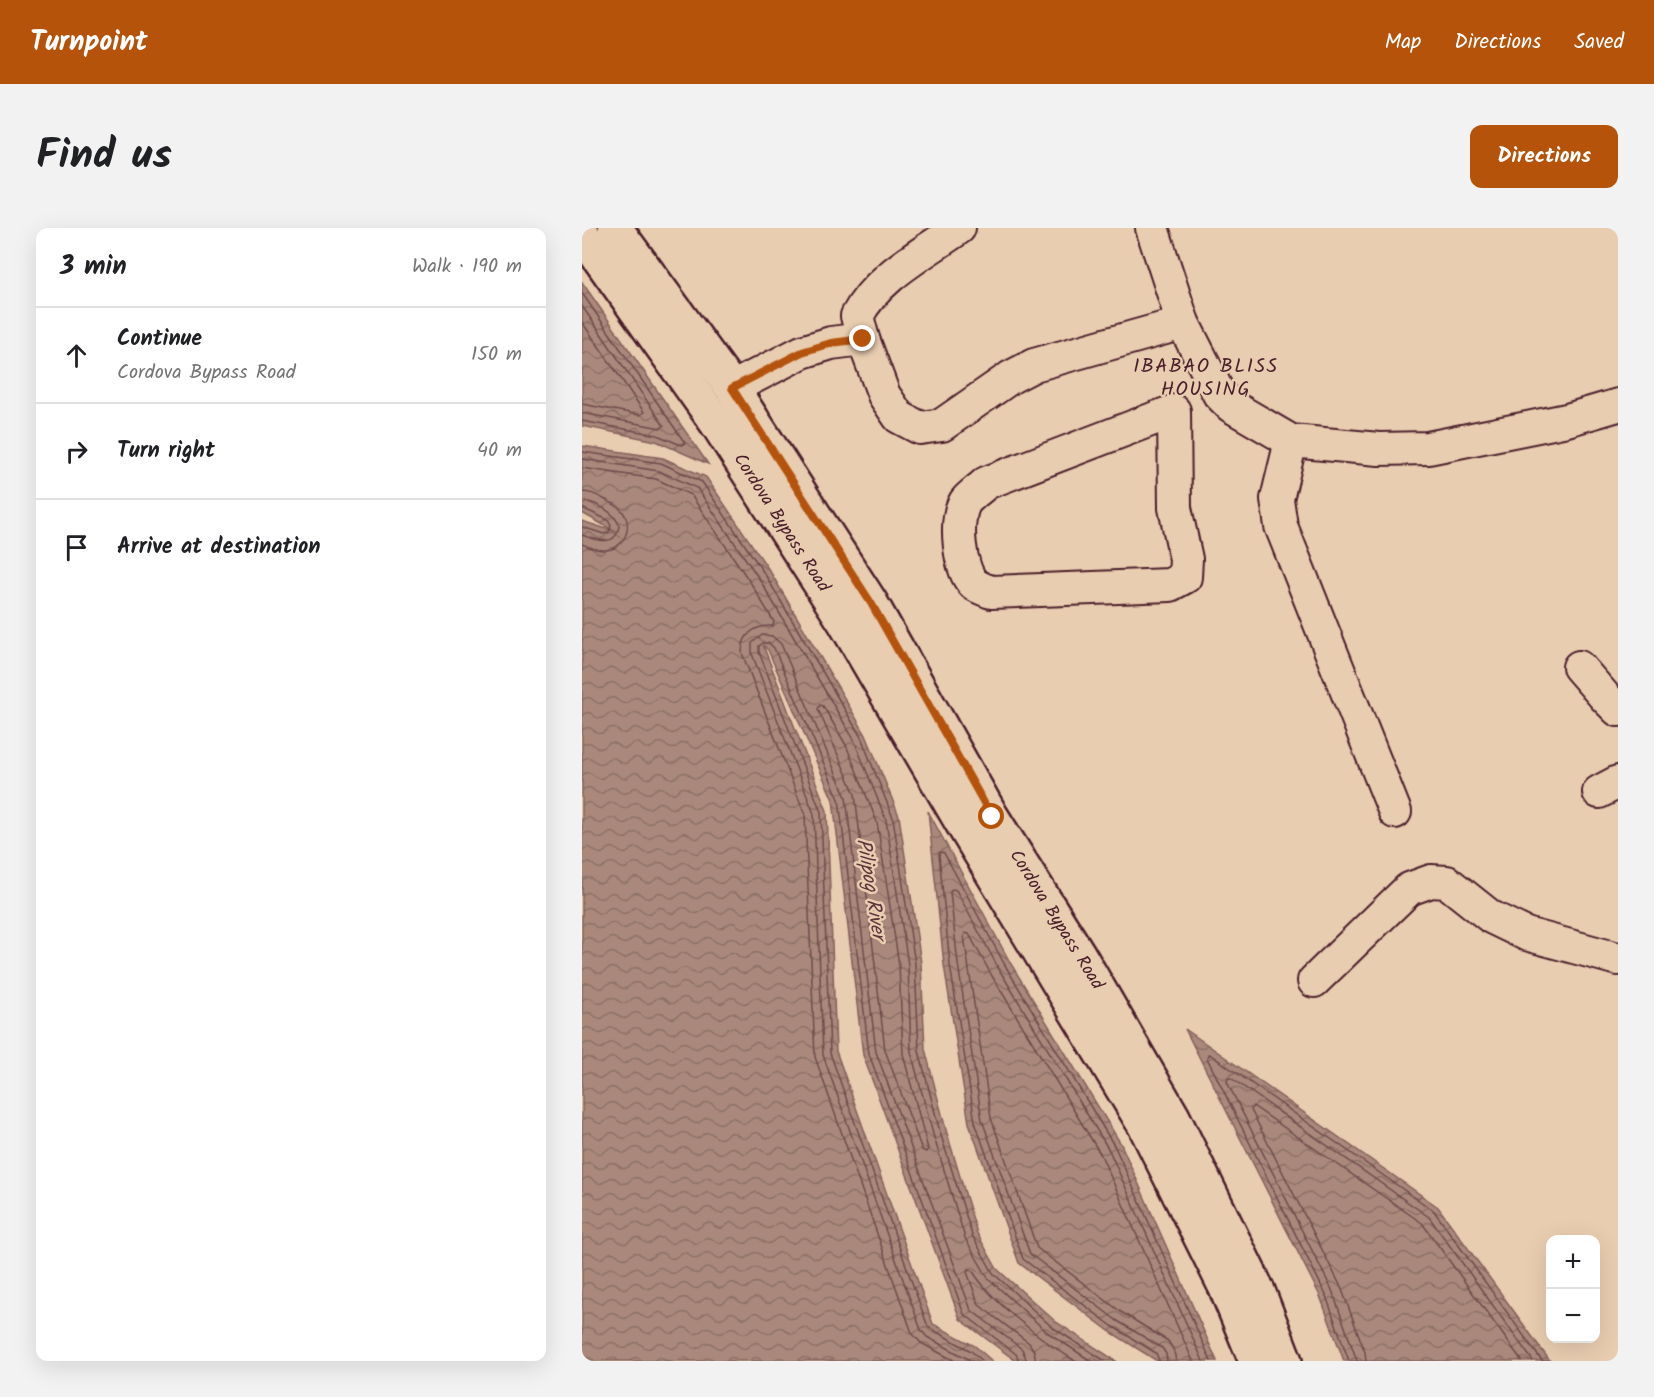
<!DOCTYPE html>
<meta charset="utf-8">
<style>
:root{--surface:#fff;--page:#f2f2f2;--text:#202124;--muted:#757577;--line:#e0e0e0;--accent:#b45309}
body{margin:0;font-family:Kalam,sans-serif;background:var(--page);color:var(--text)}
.controls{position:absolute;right:18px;bottom:18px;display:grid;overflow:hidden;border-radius:12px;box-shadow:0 6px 24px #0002}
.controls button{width:54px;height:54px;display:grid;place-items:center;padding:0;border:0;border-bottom:2px solid var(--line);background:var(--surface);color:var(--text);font:30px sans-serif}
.stop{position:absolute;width:18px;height:18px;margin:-14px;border:4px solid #b45309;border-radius:50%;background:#fff}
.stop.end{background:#b45309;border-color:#fff;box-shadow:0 2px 6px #0008}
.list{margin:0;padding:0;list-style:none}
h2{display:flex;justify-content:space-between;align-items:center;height:78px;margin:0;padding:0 24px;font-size:26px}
h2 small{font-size:20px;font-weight:400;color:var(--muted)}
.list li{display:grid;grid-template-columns:39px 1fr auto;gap:18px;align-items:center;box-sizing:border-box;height:96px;padding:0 24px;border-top:2px solid var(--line)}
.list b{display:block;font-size:22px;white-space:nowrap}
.list p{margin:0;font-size:20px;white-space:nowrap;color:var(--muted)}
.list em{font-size:20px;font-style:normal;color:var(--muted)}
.icon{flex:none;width:33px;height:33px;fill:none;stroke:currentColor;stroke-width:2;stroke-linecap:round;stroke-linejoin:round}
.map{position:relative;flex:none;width:1036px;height:1133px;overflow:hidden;border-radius:12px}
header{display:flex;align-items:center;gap:36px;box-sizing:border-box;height:84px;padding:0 30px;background:var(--accent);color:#fff}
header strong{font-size:28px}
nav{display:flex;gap:33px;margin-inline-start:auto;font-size:21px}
.intro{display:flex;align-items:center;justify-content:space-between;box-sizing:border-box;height:144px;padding:0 36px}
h1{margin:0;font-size:42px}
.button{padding:15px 27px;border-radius:12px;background:var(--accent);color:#fff;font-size:21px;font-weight:700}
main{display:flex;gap:36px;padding:0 36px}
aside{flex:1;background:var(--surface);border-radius:12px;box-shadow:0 6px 24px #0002}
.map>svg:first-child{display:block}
</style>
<header>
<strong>Turnpoint</strong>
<nav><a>Map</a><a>Directions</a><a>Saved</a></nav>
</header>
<div class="intro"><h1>Find us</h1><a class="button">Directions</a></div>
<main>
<aside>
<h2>3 min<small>Walk · 190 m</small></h2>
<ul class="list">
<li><svg class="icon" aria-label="ahead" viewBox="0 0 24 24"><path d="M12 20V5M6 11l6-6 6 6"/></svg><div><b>Continue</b><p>Cordova Bypass Road</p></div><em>150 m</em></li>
<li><svg class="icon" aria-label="right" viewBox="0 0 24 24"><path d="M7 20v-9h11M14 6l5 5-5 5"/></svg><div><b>Turn right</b></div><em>40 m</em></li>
<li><svg class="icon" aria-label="arrive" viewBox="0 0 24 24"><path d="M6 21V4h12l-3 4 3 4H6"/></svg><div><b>Arrive at destination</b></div></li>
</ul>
</aside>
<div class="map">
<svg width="1036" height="1133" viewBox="0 0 1036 1133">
<defs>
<pattern id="water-waves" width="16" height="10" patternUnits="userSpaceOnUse" patternTransform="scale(1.5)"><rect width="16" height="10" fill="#aa897b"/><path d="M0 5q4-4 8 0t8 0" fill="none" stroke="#8c6f65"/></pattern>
</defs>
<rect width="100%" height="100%" fill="#e9cdb0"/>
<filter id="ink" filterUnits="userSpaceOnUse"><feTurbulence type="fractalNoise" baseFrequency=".0167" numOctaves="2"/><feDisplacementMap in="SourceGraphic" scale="12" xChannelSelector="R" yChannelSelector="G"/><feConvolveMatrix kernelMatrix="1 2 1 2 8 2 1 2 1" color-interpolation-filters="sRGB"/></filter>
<g filter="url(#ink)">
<g fill="url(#water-waves)" stroke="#845f5b" stroke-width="1.5">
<polygon points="0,54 126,236 74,213 0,198"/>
<polygon points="0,218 81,230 124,249 189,345 284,507 317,588 339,735 343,821 364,902 395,1005 415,1041 474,1094 534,1133 434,1133 378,1091 281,827 251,572 186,422 181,417 245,583 254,823 351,1096 393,1118 410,1133 0,1133 0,293 34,304 0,285"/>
<polygon points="346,583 429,736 539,916 635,1133 575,1133 527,1103 437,1035 387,895 362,737"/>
<polygon points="603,801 856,979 968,1133 762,1133 738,1068"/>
</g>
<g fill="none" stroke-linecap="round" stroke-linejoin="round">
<g stroke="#70494b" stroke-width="1.5">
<polyline points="0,65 103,215 99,217 75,207 0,193"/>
<polyline points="0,78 82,198 79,200 0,185"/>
<polyline points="0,94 62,184 58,187 0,176"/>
<polyline points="0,224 79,235 120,254 184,348 279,509 311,590 333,736 337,823 358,904 390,1007 411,1045 470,1099 523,1133"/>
<polyline points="0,231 77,243 115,260 178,352 272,512 304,592 326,737 329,824 351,906 383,1010 406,1050 465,1104 509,1133"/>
<path d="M 0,240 L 74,251 L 109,267 L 170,357 L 192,394 L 191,398 C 173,397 160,406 160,425 L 223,587 L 233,829 L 330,1105 L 339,1115 L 373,1133"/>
<path d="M 0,264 C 9,264 14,267 22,271 C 29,275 37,278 41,284 C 52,300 41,322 23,322 C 15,323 7,319 0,316"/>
<path d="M 0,273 C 13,274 34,284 37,298 C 34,320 15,312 0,307"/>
<polyline points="0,280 26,292 29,298 27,304 22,306 0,299"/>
<polygon points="238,477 241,478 264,517 295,594 317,737 321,826 346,921 344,924 340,922 303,822 273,566 236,481"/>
<polyline points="390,1133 345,1109 339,1102 241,827 232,586 170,426 170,415 180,407 190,408 199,416 264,569 294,824 389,1082 440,1121 445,1133"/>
<polyline points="401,1133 389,1123 346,1099 248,825 239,584 177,424 177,418 181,415 187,415 192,420 257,571 287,826 382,1086 434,1126 437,1133"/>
<path d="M 454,1133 L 452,1123 L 447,1115 L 397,1077 L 385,1044 L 386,1041 L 390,1042 C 410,1075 460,1112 493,1133"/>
<polyline points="577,1133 574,1125 530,1098 441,1031 393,894 368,737 357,627 358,624 362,625 424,739 533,919 629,1133"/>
<polyline points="585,1133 584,1126 580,1120 534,1092 448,1026 400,892 376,736 368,664 370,661 374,662 418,743 527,922 621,1133"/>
<polyline points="594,1133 592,1123 586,1113 539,1084 455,1020 409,890 382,708 383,705 387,706 410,748 519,927 611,1133"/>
<polyline points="767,1133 743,1065 625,830 626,826 629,827 852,983 960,1133"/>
<polyline points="775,1133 750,1062 645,854 646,850 649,850 847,989 951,1133"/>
<polyline points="784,1133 783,1124 759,1059 669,882 671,878 840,995 940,1133"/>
</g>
<g stroke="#4a1f2b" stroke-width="36">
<g id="minor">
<path d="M 377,0 C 341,26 296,48 275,88 L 281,111 L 302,167 L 317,189 L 338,200 L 360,197 L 429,149 L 452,137 L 601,95"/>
<polyline points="570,0 601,95 637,166 649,178 709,213 797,221 846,220 985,192 1036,177"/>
<polyline points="150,160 220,124 249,115 281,111"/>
<path d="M 592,183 L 593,280 L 604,331 L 603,349 L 588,357 L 409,364 C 404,362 397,360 392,356 C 377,342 372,292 383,274 C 388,267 398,261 404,255 Z"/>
<polyline points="709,213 695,271 699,298 813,584"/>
<polyline points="997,439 1023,469 1036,482"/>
<polyline points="1017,564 1036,554"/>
<polyline points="732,753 827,661 849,653 865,654 909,689 944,706 1036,731"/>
</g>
</g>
<g stroke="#4a1f2b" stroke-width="38">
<g id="major">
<polyline points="33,0 150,160 289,375 410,589 497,727 591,889 676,1063 703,1133"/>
<polyline points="0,6 136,197 262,393 383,600 563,898 643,1058 674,1133"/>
</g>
</g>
<use href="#minor" stroke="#e9cdb0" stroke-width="32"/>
<use href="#major" stroke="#e9cdb0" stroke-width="33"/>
</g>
</g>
<g fill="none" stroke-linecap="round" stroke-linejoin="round" filter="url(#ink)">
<polyline stroke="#b45309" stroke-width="8" points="281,111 249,115 220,124 150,160 289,375 410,589"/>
</g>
<g text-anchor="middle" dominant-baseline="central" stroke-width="5" stroke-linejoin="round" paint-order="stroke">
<g font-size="18" fill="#4a1f2b" stroke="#e9cdb0">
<text transform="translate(199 295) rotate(57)">Cordova Bypass Road</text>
<text transform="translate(474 692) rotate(58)">Cordova Bypass Road</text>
</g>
<g font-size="20" letter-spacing="1.5" fill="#4a1f2b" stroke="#e9cdb0">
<text x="624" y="139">IBABAO BLISS<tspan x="624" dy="23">HOUSING</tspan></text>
</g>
<g font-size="20" font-style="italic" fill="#5d343b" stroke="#e9cdb0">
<text transform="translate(288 661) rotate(81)">Pilipog River</text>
</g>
</g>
</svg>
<div class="controls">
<button>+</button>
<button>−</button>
</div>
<div class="stop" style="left:410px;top:589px"></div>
<div class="stop end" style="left:281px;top:111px"></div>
</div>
</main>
